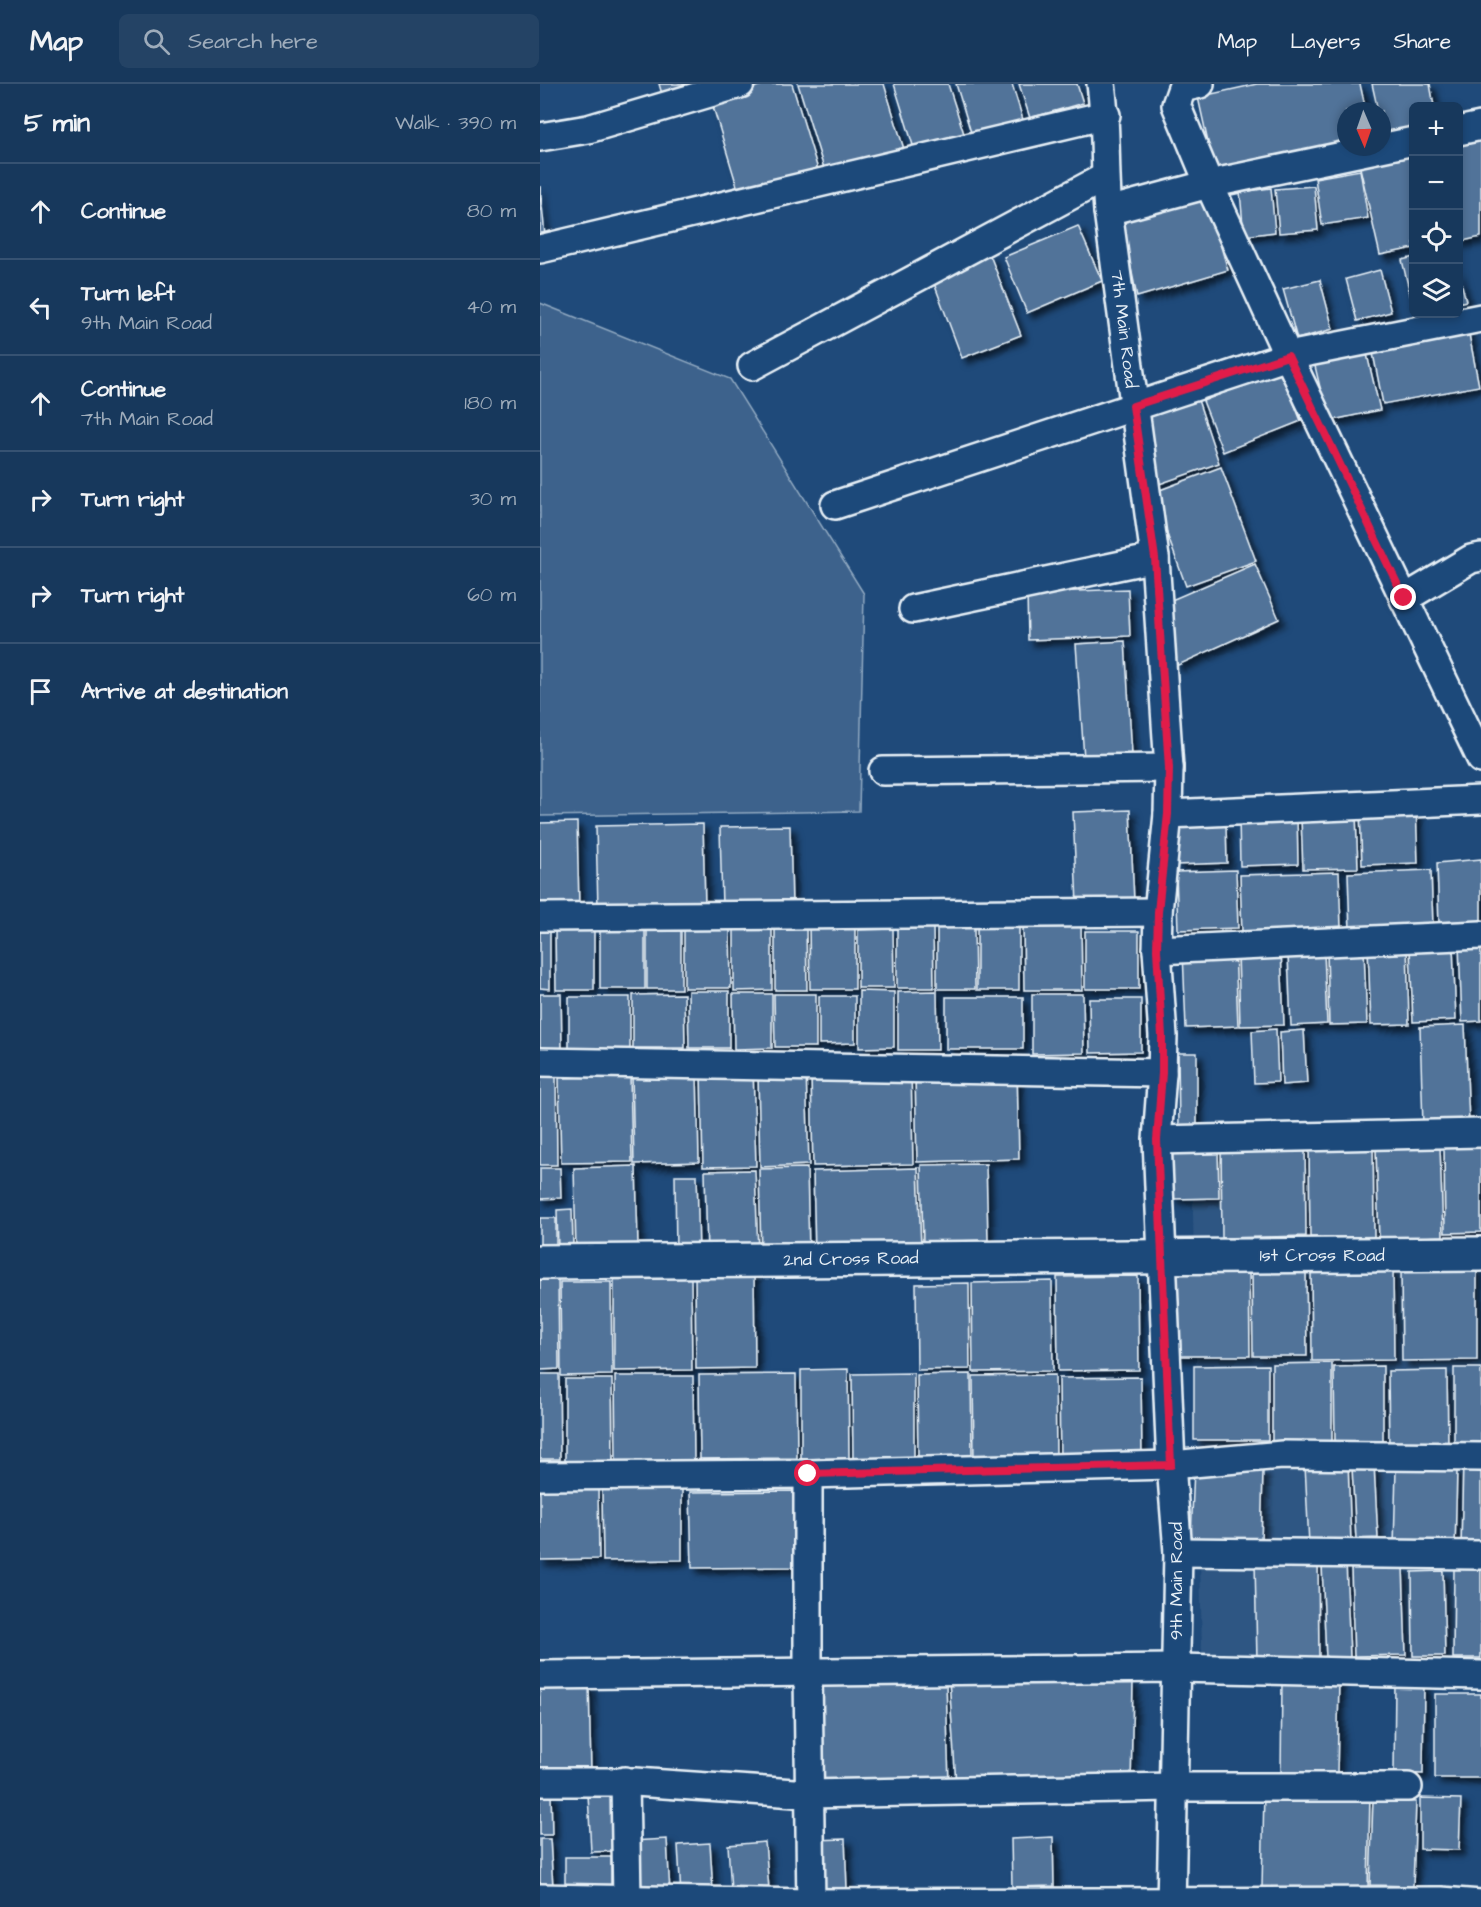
<!DOCTYPE html>
<meta charset="utf-8">
<style>
:root{--surface:#17385c;--page:#244365;--text:#f1f3f6;--muted:#9eacbb;--line:#365272}
body{margin:0;font-family:"Architects Daughter",sans-serif;background:var(--page);color:var(--text)}
.controls{position:absolute;right:18px;top:18px;display:grid;overflow:hidden;border-radius:9px;box-shadow:0 3px 9px #0003}
.controls button{width:54px;height:54px;display:grid;place-items:center;padding:0;border:0;border-bottom:2px solid var(--line);background:var(--surface);color:var(--text);font:30px sans-serif}
.compass{position:absolute;left:797px;top:18px;width:54px;height:54px;border-radius:50%;background:var(--surface);box-shadow:0 3px 9px #0003;rotate:178deg}
.stop{position:absolute;width:18px;height:18px;margin:-14px;border:4px solid #e11d48;border-radius:50%;background:#fff}
.stop.end{background:#e11d48;border-color:#fff;box-shadow:0 2px 6px #0008}
.list{margin:0;padding:0;list-style:none}
h2{display:flex;justify-content:space-between;align-items:center;height:78px;margin:0;padding:0 24px;font-size:26px}
h2 small{font-size:20px;font-weight:400;color:var(--muted)}
.list li{display:grid;grid-template-columns:39px 1fr auto;gap:18px;align-items:center;box-sizing:border-box;height:96px;padding:0 24px;border-top:2px solid var(--line)}
.list b{display:block;font-size:22px;white-space:nowrap}
.list p{margin:0;font-size:20px;white-space:nowrap;color:var(--muted)}
.list em{font-size:20px;font-style:normal;color:var(--muted)}
.icon{flex:none;width:33px;height:33px;fill:none;stroke:currentColor;stroke-width:2;stroke-linecap:round;stroke-linejoin:round}
.map{position:relative;flex:none;width:941px;height:1823px;overflow:hidden}
header{display:flex;align-items:center;gap:36px;box-sizing:border-box;height:84px;padding:0 30px;background:var(--surface);border-bottom:2px solid var(--line)}
header strong{font-size:28px}
nav{display:flex;gap:33px;margin-inline-start:auto;font-size:21px}
.search{width:420px;height:54px;background:var(--page);display:flex;align-items:center;gap:15px;box-sizing:border-box;padding:0 21px;border-radius:9px;color:var(--muted);font-size:22px}
main{display:flex}
aside{flex:1;background:var(--surface)}
.map>svg:first-child{display:block}
</style>
<header>
<strong>Map</strong>
<div class="search"><svg class="icon" aria-label="search" viewBox="0 0 24 24"><circle cx="10" cy="10" r="6"/><path d="M15 15l6 6"/></svg>Search here</div>
<nav><a>Map</a><a>Layers</a><a>Share</a></nav>
</header>
<main>
<aside>
<h2>5 min<small>Walk · 390 m</small></h2>
<ul class="list">
<li><svg class="icon" aria-label="ahead" viewBox="0 0 24 24"><path d="M12 20V5M6 11l6-6 6 6"/></svg><div><b>Continue</b></div><em>80 m</em></li>
<li><svg class="icon" aria-label="left" viewBox="0 0 24 24"><path d="M17 20v-9H6M10 6l-5 5 5 5"/></svg><div><b>Turn left</b><p>9th Main Road</p></div><em>40 m</em></li>
<li><svg class="icon" aria-label="ahead" viewBox="0 0 24 24"><path d="M12 20V5M6 11l6-6 6 6"/></svg><div><b>Continue</b><p>7th Main Road</p></div><em>180 m</em></li>
<li><svg class="icon" aria-label="right" viewBox="0 0 24 24"><path d="M7 20v-9h11M14 6l5 5-5 5"/></svg><div><b>Turn right</b></div><em>30 m</em></li>
<li><svg class="icon" aria-label="right" viewBox="0 0 24 24"><path d="M7 20v-9h11M14 6l5 5-5 5"/></svg><div><b>Turn right</b></div><em>60 m</em></li>
<li><svg class="icon" aria-label="arrive" viewBox="0 0 24 24"><path d="M6 21V4h12l-3 4 3 4H6"/></svg><div><b>Arrive at destination</b></div></li>
</ul>
</aside>
<div class="map">
<svg width="941" height="1823" viewBox="0 0 941 1823">
<defs>
<filter id="shadow"><feDropShadow dx="5.5" dy="5.5" stdDeviation="3" flood-color="#0009"/></filter>
</defs>
<rect width="100%" height="100%" fill="#1f4a7a"/>
<filter id="ink" filterUnits="userSpaceOnUse"><feTurbulence type="fractalNoise" baseFrequency=".0167" numOctaves="2"/><feDisplacementMap in="SourceGraphic" scale="12" xChannelSelector="R" yChannelSelector="G"/><feConvolveMatrix kernelMatrix="1 2 1 2 8 2 1 2 1" color-interpolation-filters="sRGB"/></filter>
<g filter="url(#ink)">
<polygon fill="#2e5683" points="941,1075 941,1577 662,1569 652,1081"/>
<polygon fill="#3c628c" stroke="#92aac2" stroke-width="1.5" points="0,219 190,295 324,510 319,727 0,732"/>
<g fill="#517399" stroke="#e8f1f8" stroke-width="1.5" filter="url(#shadow)">
<polygon points="119,0 159,0 122,10"/>
<polygon points="226,0 252,0 279,89 200,112 171,16"/>
<polygon points="258,0 344,0 367,75 287,94"/>
<polygon points="354,0 408,0 426,56 376,71"/>
<polygon points="416,0 472,0 484,39 433,55"/>
<polygon points="479,0 537,0 543,19 490,34"/>
<polygon points="717,0 820,0 826,27 806,27 806,63 676,95 658,13"/>
<polygon points="832,0 890,0 894,22 874,22 874,52 844,59 842,27 838,27"/>
<polygon points="941,51 941,153 918,158 918,55"/>
<polygon points="874,62 874,164 840,171 818,75"/>
<polygon points="820,86 828,134 782,141 775,94"/>
<polygon points="0,102 5,152 0,152"/>
<polygon points="774,102 778,146 739,149 735,105"/>
<polygon points="731,104 735,148 704,152 700,108"/>
<polygon points="665,110 688,186 597,213 581,135"/>
<polygon points="538,142 562,197 487,229 464,173"/>
<polygon points="450,171 481,251 422,274 392,194"/>
<polygon points="874,173 874,227 862,176"/>
<polygon points="840,186 851,228 817,237 806,195"/>
<polygon points="918,186 926,217 918,219"/>
<polygon points="780,196 793,245 757,255 743,205"/>
<polygon points="928,245 939,302 843,320 832,264"/>
<polygon points="826,266 840,326 788,337 774,278"/>
<polygon points="741,286 761,337 683,368 663,317"/>
<polygon points="657,313 679,379 611,403 606,330"/>
<polygon points="681,383 716,477 646,502 612,409"/>
<polygon points="715,480 739,535 636,582 627,518"/>
<polygon points="588,505 590,552 488,556 487,509"/>
<polygon points="585,557 592,671 544,674 536,560"/>
<polygon points="876,723 878,779 822,781 820,725"/>
<polygon points="590,726 594,818 537,821 533,728"/>
<polygon points="757,731 758,780 700,782 699,733"/>
<polygon points="816,731 818,784 763,785 761,733"/>
<polygon points="37,738 39,823 0,824 0,739"/>
<polygon points="163,740 165,823 58,825 56,742"/>
<polygon points="686,741 687,779 636,781 635,743"/>
<polygon points="250,742 252,821 182,823 180,743"/>
<polygon points="941,775 941,839 899,840 897,779"/>
<polygon points="696,786 698,844 638,846 636,788"/>
<polygon points="891,786 893,843 810,846 808,789"/>
<polygon points="799,788 801,844 702,848 700,791"/>
<polygon points="194,838 232,838 232,906 194,907"/>
<polygon points="269,840 315,840 315,905 270,905"/>
<polygon points="483,840 541,840 542,906 484,906"/>
<rect x="437" y="841" width="42" height="65"/>
<polygon points="397,842 434,842 435,905 397,905"/>
<polygon points="235,843 266,843 267,906 235,906"/>
<polygon points="393,843 394,904 357,904 357,844"/>
<rect x="60" y="844" width="45" height="61"/>
<polygon points="0,845 10,845 10,905 0,904"/>
<polygon points="141,845 141,905 107,905 107,846"/>
<polygon points="353,845 354,904 318,904 318,846"/>
<polygon points="54,846 54,906 16,906 15,847"/>
<polygon points="144,846 190,846 191,904 144,904"/>
<rect x="545" y="847" width="54" height="58"/>
<polygon points="941,859 941,937 922,938 919,860"/>
<polygon points="867,862 869,940 831,941 828,863"/>
<polygon points="913,863 916,936 873,938 870,864"/>
<polygon points="695,866 698,942 646,944 643,868"/>
<polygon points="741,866 744,941 700,942 698,867"/>
<polygon points="824,866 827,940 789,941 787,867"/>
<polygon points="784,869 787,940 751,942 748,870"/>
<polygon points="148,907 189,907 189,964 149,964"/>
<polygon points="319,907 354,908 354,963 319,964"/>
<polygon points="397,907 398,966 358,966 358,908"/>
<polygon points="0,910 21,910 22,965 0,965"/>
<polygon points="144,910 145,964 93,964 93,911"/>
<polygon points="193,910 232,910 232,964 194,965"/>
<polygon points="234,910 276,910 276,963 235,963"/>
<polygon points="492,910 543,910 544,969 492,970"/>
<polygon points="279,912 315,912 315,959 279,960"/>
<polygon points="29,913 90,913 90,968 29,969"/>
<rect x="406" y="913" width="77" height="52"/>
<polygon points="549,915 601,915 601,968 550,969"/>
<polygon points="925,941 929,1040 883,1042 880,943"/>
<polygon points="736,945 738,998 714,999 712,947"/>
<polygon points="764,946 767,999 742,1001 740,948"/>
<polygon points="638,969 657,969 657,1046 639,1046"/>
<polygon points="213,986 216,1082 163,1083 161,987"/>
<polygon points="266,988 269,1081 220,1083 218,989"/>
<polygon points="371,988 373,1080 273,1082 271,990"/>
<polygon points="477,988 479,1075 377,1078 375,990"/>
<polygon points="157,990 159,1078 94,1080 92,991"/>
<polygon points="16,991 17,1081 0,1081 0,992"/>
<polygon points="90,992 92,1078 21,1079 19,994"/>
<polygon points="833,1057 834,1153 770,1153 769,1058"/>
<polygon points="904,1057 941,1057 941,1148 905,1149"/>
<polygon points="765,1060 766,1152 682,1154 681,1061"/>
<polygon points="678,1063 679,1114 633,1115 632,1064"/>
<polygon points="900,1063 903,1152 839,1155 836,1065"/>
<polygon points="446,1080 448,1156 383,1158 381,1081"/>
<polygon points="96,1082 98,1163 36,1165 34,1084"/>
<polygon points="0,1084 20,1084 21,1114 0,1115"/>
<polygon points="267,1084 269,1168 221,1169 219,1085"/>
<polygon points="378,1084 381,1165 275,1167 273,1087"/>
<polygon points="215,1086 218,1168 167,1169 165,1087"/>
<polygon points="135,1091 157,1091 159,1170 136,1170"/>
<polygon points="32,1125 33,1163 18,1164 17,1126"/>
<rect x="0" y="1134" width="16" height="27"/>
<polygon points="853,1183 854,1276 772,1277 771,1184"/>
<polygon points="937,1183 937,1276 862,1277 861,1184"/>
<polygon points="214,1185 215,1284 156,1285 155,1186"/>
<polygon points="766,1186 767,1272 713,1272 712,1187"/>
<polygon points="709,1187 710,1272 634,1272 633,1188"/>
<polygon points="598,1192 599,1286 518,1287 517,1193"/>
<polygon points="74,1194 151,1194 152,1286 74,1287"/>
<polygon points="18,1195 19,1285 0,1286 0,1196"/>
<polygon points="512,1197 513,1287 433,1288 432,1199"/>
<polygon points="20,1198 71,1198 72,1291 21,1292"/>
<polygon points="429,1199 430,1285 377,1286 376,1200"/>
<polygon points="792,1279 792,1357 732,1358 732,1280"/>
<polygon points="728,1281 728,1356 654,1356 654,1282"/>
<polygon points="843,1282 843,1358 795,1359 794,1283"/>
<polygon points="914,1284 941,1284 941,1361 914,1362"/>
<polygon points="308,1285 309,1374 261,1375 261,1286"/>
<polygon points="907,1286 908,1362 849,1363 848,1287"/>
<polygon points="374,1289 374,1374 313,1374 312,1290"/>
<polygon points="0,1290 19,1290 20,1375 0,1375"/>
<polygon points="256,1290 257,1374 160,1375 159,1291"/>
<polygon points="431,1290 432,1374 378,1375 377,1291"/>
<polygon points="515,1291 516,1375 434,1375 433,1292"/>
<polygon points="75,1292 153,1292 154,1376 76,1377"/>
<polygon points="601,1293 602,1376 520,1377 519,1294"/>
<polygon points="25,1295 72,1295 73,1377 25,1378"/>
<polygon points="923,1378 941,1378 941,1466 921,1465"/>
<polygon points="808,1379 811,1459 769,1460 765,1381"/>
<polygon points="834,1381 838,1454 816,1455 812,1383"/>
<polygon points="654,1384 723,1387 721,1458 651,1455"/>
<polygon points="856,1385 917,1386 915,1464 854,1462"/>
<polygon points="58,1402 59,1475 0,1476 0,1403"/>
<polygon points="142,1403 142,1476 63,1477 62,1404"/>
<polygon points="255,1407 256,1483 152,1484 150,1408"/>
<polygon points="778,1476 779,1576 717,1577 715,1477"/>
<polygon points="806,1479 810,1573 786,1574 782,1480"/>
<polygon points="863,1483 866,1571 814,1572 811,1484"/>
<polygon points="914,1484 941,1484 941,1574 913,1574"/>
<polygon points="903,1487 905,1572 873,1572 872,1488"/>
<polygon points="409,1595 593,1597 591,1700 416,1700"/>
<polygon points="742,1596 799,1596 797,1691 741,1690"/>
<polygon points="855,1598 884,1599 883,1690 854,1689"/>
<polygon points="406,1599 409,1702 283,1705 281,1602"/>
<polygon points="49,1601 51,1688 0,1689 0,1602"/>
<rect x="895" y="1610" width="46" height="84"/>
<polygon points="724,1707 830,1709 828,1805 722,1804"/>
<polygon points="0,1709 11,1709 12,1751 0,1751"/>
<polygon points="76,1709 78,1767 51,1768 48,1710"/>
<polygon points="880,1714 921,1715 919,1766 880,1765"/>
<polygon points="833,1716 876,1718 873,1802 830,1801"/>
<polygon points="513,1753 514,1802 472,1803 471,1755"/>
<polygon points="0,1755 10,1755 13,1803 0,1803"/>
<polygon points="127,1755 130,1809 95,1810 91,1757"/>
<polygon points="305,1755 307,1805 274,1806 273,1756"/>
<polygon points="225,1758 229,1805 191,1807 188,1761"/>
<polygon points="170,1759 173,1809 141,1811 138,1761"/>
<polygon points="25,1773 71,1773 71,1805 25,1806"/>
</g>
<g fill="none" stroke-linecap="round" stroke-linejoin="round">
<g stroke="#e8f1f8" stroke-width="32">
<g id="street">
<path d="M 561,0 C 567,42 564,84 568,127 L 615,474 L 629,684 L 628,730 L 618,828 L 617,866 L 623,952 L 622,989 L 617,1056 L 631,1381 L 638,1468 L 631,1823"/>
<polyline points="660,0 642,4 636,21 669,100 748,272 941,675"/>
<polyline points="918,47 941,42"/>
<polyline points="0,53 48,45 200,0"/>
<polyline points="568,127 669,100 874,57"/>
<polyline points="0,165 566,31"/>
<polyline points="212,282 565,93"/>
<polyline points="295,421 748,272 941,234"/>
<polyline points="864,515 931,475 941,473"/>
<polyline points="373,525 615,474"/>
<polyline points="343,687 629,684"/>
<polyline points="628,730 941,716"/>
<polyline points="0,833 618,828"/>
<polyline points="617,866 941,851"/>
<polyline points="0,978 622,989"/>
<polyline points="617,1056 941,1049"/>
<polyline points="268,1390 268,1589 271,1823"/>
<polyline points="0,1392 268,1390 631,1381 742,1371 941,1373"/>
<polyline points="638,1468 941,1471"/>
<polyline points="0,1591 636,1584 941,1591"/>
<polyline points="85,1697 87,1816"/>
<polyline points="0,1698 95,1698 269,1710 633,1703 868,1703"/>
<polyline points="0,1814 271,1819 901,1817 941,1820"/>
</g>
</g>
<g stroke="#e8f1f8" stroke-width="38">
<polyline id="secondary" points="0,1178 941,1170"/>
</g>
<use href="#street" stroke="#1f4a7a" stroke-width="27"/>
<use href="#secondary" stroke="#1f4a7a" stroke-width="33"/>
</g>
</g>
<g fill="none" stroke-linecap="round" stroke-linejoin="round" filter="url(#ink)">
<polyline stroke="#e11d48" stroke-width="8" points="268,1390 631,1381 617,1056 622,989 622,952 617,866 618,828 628,730 629,684 615,474 593,322 748,272 864,514"/>
</g>
<g text-anchor="middle" dominant-baseline="central" stroke-width="5" stroke-linejoin="round" paint-order="stroke">
<g font-size="18" fill="#e8f1f8" stroke="#1f4a7a">
<text transform="translate(584 245) rotate(83)">7th Main Road</text>
<text x="782" y="1171">1st Cross Road</text>
<text transform="translate(311 1175) rotate(-1)">2nd Cross Road</text>
<text transform="translate(636 1497) rotate(-90)">9th Main Road</text>
</g>
</g>
</svg>
<div class="controls">
<button>+</button>
<button>−</button>
<button><svg class="icon" aria-label="locate" viewBox="0 0 24 24"><circle cx="12" cy="12" r="6"/><path d="M12 2v4M12 18v4M2 12h4M18 12h4"/></svg></button>
<button><svg class="icon" aria-label="layers" viewBox="0 0 24 24"><path d="M12 4l9 5-9 5-9-5zM3 14l9 5 9-5"/></svg></button>
</div>
<svg class="compass" viewBox="-18 -18 36 36"><path d="M0-13l5 13h-10z" fill="#e53935"/><path d="M0 13l5-13h-10z" fill="#9eacbb"/></svg>
<div class="stop" style="left:268px;top:1390px"></div>
<div class="stop end" style="left:864px;top:514px"></div>
</div>
</main>
